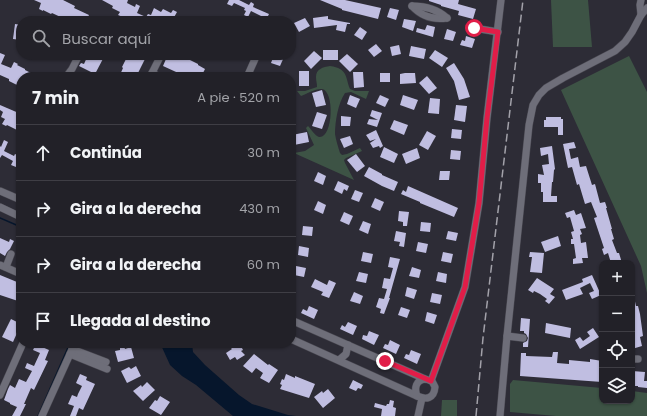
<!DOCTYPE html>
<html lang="es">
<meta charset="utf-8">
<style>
:root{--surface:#222128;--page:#2e2e34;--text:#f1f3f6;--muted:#a2a3a8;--line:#3f3e45}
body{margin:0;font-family:Poppins,sans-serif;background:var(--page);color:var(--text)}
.controls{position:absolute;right:12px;bottom:12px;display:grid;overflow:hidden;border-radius:8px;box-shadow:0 1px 3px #0004}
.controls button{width:36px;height:36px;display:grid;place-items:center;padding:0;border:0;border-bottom:1px solid var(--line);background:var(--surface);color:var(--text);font:20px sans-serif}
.stop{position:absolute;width:12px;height:12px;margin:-9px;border:3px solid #e11d48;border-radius:50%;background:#fff}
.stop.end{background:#e11d48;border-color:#fff;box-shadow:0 1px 4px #0008}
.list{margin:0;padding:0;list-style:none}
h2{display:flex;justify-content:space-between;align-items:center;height:52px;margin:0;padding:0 16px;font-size:17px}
h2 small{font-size:13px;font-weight:400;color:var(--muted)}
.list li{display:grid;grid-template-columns:26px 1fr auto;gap:12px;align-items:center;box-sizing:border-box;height:56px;padding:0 16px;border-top:1px solid var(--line)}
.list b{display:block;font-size:15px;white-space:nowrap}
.list em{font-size:13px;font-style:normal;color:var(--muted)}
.icon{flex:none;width:22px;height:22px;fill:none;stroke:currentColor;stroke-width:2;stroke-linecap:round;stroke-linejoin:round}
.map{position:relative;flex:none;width:647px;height:416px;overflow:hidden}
.search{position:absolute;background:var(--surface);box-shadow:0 1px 3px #0004;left:16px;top:16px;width:280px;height:44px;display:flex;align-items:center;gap:10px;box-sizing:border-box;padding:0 14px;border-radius:16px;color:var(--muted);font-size:15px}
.panel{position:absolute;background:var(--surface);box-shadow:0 1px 3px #0004;left:16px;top:72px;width:280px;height:276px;border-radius:16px}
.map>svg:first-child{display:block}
</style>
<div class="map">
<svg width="647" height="416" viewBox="0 0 647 416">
<rect width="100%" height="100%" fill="#2d2c36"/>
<g fill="#3d5345">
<polygon points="551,0 588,0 592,47 553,47"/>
<polygon points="629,56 647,92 647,293 641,266 561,90"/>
<path d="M 330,66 C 348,69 345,76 350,89 L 355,91 L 369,91 L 366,99 L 351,92 L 345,93 C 338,103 335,122 335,134 C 336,140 338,147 340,153 L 342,155 L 347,154 L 360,148 L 362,151 L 346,158 L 344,160 L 345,163 L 354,180 L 294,153 L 305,151 L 314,145 L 306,128 L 308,126 C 311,129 315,136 319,137 C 333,139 335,91 322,89 C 317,88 306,94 301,96 L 297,91 L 305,91 L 317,87 C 317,83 316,81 316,77 C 316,69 323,67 330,66 Z"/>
<polygon points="513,380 602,388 602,401 632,401 632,391 647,393 647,416 556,416 510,412 510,384"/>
<polygon points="442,400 457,400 457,416 441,416"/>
</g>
<polygon fill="#06162c" points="160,343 192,343 193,352 205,365 239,395 252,404 288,415 296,416 233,416 196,385 182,376 170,365"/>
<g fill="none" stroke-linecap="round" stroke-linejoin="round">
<g stroke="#06162c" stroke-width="1.5">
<polyline points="0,218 21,227"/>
<polyline points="38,416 70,343"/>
</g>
</g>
<g fill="#c0bee1">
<polygon points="34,0 63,0 75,6 74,8 89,15 86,21 78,21 73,19 72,21 69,21 52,13 51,14 43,10 43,11 39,9 41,3"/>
<polygon points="102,0 128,0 127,3 135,7 136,4 140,6 137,13 146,17 148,14 151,15 154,8 161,12 163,9 171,13 173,10 177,12 172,21 167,21 163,19 162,21 132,21 118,15 120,12 112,8 113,6"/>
<polygon points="228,0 239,0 249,5 251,2 254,4 253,7 269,14 266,20 260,18 261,16 251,11 248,17 244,15 246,11 244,10 245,8 234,3 232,6 227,4 229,0"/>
<polygon points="320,0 345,0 381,8 378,19 342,10 342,9"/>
<polygon points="429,0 459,0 458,4 476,9 473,19 458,15 459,11 441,6 441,5 429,1"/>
<polygon points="390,8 399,10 396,20 387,17"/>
<polygon points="328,16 328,19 350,23 350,24 347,24 345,32 336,30 337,25 314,28 313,18"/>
<polygon points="305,18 310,26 299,32 294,23"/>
<polygon points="404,19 416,21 413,31 402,27"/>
<polygon points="15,24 21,25 21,40 13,39"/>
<polygon points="427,25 435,27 433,37 416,32 417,28 425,30"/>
<polygon points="360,27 367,32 362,40 354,35"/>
<polygon points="447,29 456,32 453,41 444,39"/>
<polygon points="466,36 475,39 472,48 460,45 462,40 465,41"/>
<polygon points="376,44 382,51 374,57 368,50"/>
<polygon points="399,45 401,54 392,56 390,47"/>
<polygon points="411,46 426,49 424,59 409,56"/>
<rect x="323" y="50" width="15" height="10"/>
<polygon points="435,50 448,58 442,67 429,58"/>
<polygon points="314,51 322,58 311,69 304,61"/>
<polygon points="0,53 5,55 1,64 11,68 14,62 18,64 17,65 25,69 25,70 33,74 31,77 21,77 21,87 9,81 9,79 0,75"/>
<polygon points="347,54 358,64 350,72 339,61"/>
<polygon points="88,55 105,55 95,74 79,66 81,63 84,64"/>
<polygon points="128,55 147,55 136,77 119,77 123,68 122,67"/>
<polygon points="166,55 180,55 190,59 190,60 198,64 198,65 205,69 203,73 214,77 187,77 163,66 166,59 165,59"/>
<polygon points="274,55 277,55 284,57 280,66 271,63"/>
<polygon points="454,63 464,79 470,97 459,100 454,81 446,68"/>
<rect x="299" y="71" width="10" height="15"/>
<polygon points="353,72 363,72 364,87 354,88"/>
<rect x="380" y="73" width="10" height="9"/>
<polygon points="405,73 415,73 416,83 400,84 400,74"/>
<polygon points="427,76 437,88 429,94 419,83"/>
<polygon points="322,90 326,105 316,107 312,93"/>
<polygon points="350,95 360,99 356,108 347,104"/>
<polygon points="380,95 389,99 385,107 376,103"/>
<polygon points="403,95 418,100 414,110 400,105"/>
<polygon points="430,98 440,99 439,114 428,113"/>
<polygon points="0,105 21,114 21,127 19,131 7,125 6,126 2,124 5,119 1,117 3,112 0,110"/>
<polygon points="456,105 467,106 465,122 454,120"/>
<polygon points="372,110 382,113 377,127 367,124 369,119 378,120 370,116"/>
<polygon points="317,112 327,115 322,129 312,126"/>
<polygon points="341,116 351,117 350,126 341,126"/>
<polygon points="546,117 561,117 561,119 563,119 563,135 558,135 558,127 544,127 544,120 546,120"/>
<polygon points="394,120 408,125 404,135 390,129"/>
<polygon points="452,129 462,130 461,139 451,138"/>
<polygon points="376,130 383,146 380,148 379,146 373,148 370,143 376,139 370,141 366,135"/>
<polygon points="427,131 436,136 428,150 419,145"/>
<polygon points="307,132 309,142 294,145 292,135"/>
<polygon points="350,136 353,144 344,148 340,139"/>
<polygon points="4,140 8,142 4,151 14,156 15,154 21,157 16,167 11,165 13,161 2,155 0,158 0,146 1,147"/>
<polygon points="574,142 576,148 569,149 571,159 578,157 580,167 586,166 592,185 595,184 600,203 605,202 607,208 606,208 612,229 611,229 614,239 612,240 617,253 619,253 622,263 611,263 608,253 604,255 602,249 604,248 594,218 597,217 591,202 585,204 579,184 577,185 572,167 568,168 563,144"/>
<polygon points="552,146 555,169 554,170 553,182 552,182 551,196 557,196 557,202 543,202 543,192 541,192 541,183 538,183 538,174 544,175 542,165 549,164 548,154 541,156 540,148"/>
<polygon points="384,147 398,154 394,163 380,157"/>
<polygon points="417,148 420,158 406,164 402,154"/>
<polygon points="451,150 461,151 460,160 450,159"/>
<polygon points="356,154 365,166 357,172 347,160"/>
<polygon points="369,167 382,174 382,175 398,182 394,191 382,186 364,176"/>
<polygon points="440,171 450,171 449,180 439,180"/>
<polygon points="318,172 326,176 323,185 314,181"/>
<polygon points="338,181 349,186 347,191 344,189 342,194 334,190"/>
<polygon points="408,186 458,208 454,217 420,203 420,202 401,194 403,190 406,192"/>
<polygon points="355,190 363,193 359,202 351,199"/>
<polygon points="375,198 384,202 380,211 371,207"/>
<polygon points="318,201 326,205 323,214 314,210"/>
<polygon points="574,210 576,215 581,213 586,228 580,229 582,234 580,235 581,243 586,242 588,258 582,258 583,263 573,264 573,259 576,258 574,244 571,244 571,239 573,239 571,232 574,231 570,217 567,218 565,213"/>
<polygon points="399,211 409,212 407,226 403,226 403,222 398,221"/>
<polygon points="344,212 353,216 349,225 340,221"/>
<polygon points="363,221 371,224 368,234 359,230"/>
<polygon points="421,222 431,223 430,232 420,231"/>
<polygon points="303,226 313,227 312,236 302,235"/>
<polygon points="396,231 406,233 404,247 399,246 400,242 394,241"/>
<polygon points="448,231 458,233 456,241 446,239"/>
<polygon points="558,236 561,246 545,252 541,242"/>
<polygon points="0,238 9,242 10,239 14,241 10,249 7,252 5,256 0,253"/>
<polygon points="418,242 428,244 426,253 416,251"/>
<polygon points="299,246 309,248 308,257 298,255"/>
<polygon points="363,252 373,254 371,263 361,261"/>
<polygon points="443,252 453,254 451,263 441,261"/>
<polygon points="530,252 544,253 542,273 530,272 532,257 529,257"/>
<polygon points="390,257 400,259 389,298 390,298 384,314 380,313 381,309 376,307 379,298 384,299 387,289 382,288 384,278 390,279 393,268 388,267"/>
<polygon points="296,266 306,268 304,277 294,275"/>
<polygon points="412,267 421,270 419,278 409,276"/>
<polygon points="359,272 368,274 366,283 356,281"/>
<polygon points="438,272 447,274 446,283 436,281"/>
<polygon points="0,275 17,282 17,280 21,282 18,290 21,291 21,302 0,295"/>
<polygon points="592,275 601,295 592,299 589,293 594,291 590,283 580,288 583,294 566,300 562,290 583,282 582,279"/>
<polygon points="537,278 554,289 550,294 555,297 549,304 545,301 547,299 540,294 534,291 533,293 528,290"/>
<polygon points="315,279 327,285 329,280 336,283 329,298 321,295 323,292 311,287"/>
<polygon points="407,287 417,290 414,299 405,296"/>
<polygon points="354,292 363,296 360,304 350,301"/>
<polygon points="432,293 442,295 440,304 430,302"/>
<polygon points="632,297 634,297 636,306 638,306 640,314 643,336 640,337 642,346 632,349"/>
<polygon points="309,306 318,310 314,319 301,313 303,309 307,311"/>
<polygon points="401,307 410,310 407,318 398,315"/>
<polygon points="427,312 437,315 434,324 425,321"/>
<polygon points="521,318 530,319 528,347 523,347 523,343 527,341 528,338 526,334 524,333 524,331 520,331"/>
<polygon points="11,319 21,324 13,342 2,337"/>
<polygon points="348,322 357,326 353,335 340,329 342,325 345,327"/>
<polygon points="546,323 571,328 570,338 545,333"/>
<polygon points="593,328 599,337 580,349 575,340 580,337 583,341 590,336 587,332"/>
<polygon points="369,331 379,335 374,345 362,339 363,335 367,336"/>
<polygon points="390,340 400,345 396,354 383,348 385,344 388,345"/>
<polygon points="28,343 33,343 49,350 45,360 48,361 34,390 31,388 24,404 26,404 20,416 12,416 17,407 10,404 10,403 4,400 8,389 10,385 15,388 19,379 26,382 32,371 25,368 27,363 34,366 40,353 33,350 34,348 27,346"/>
<polygon points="240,344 243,350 241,351 245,355 237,360 235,357 230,360 226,353 232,349 231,348 235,345 236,347"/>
<polygon points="124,346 125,349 131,347 134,358 118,362 115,351 120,350 120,348"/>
<polygon points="411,350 421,354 417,364 404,358 406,354 409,355"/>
<polygon points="553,352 558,352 557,363 569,364 569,360 590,362 590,359 602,361 602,382 520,376 521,353 526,353 526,356 552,357"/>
<polygon points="254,354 268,365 269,364 278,370 269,383 260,378 263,373 256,368 252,373 243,366"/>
<polygon points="136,366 141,376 127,383 121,371 129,367 131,369"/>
<polygon points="632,371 645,372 644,381 647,381 647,388 638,387 638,386 632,386"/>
<polygon points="80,374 87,377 86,380 95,384 83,410 79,408 76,416 70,416 74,406 68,404 72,395 77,397 78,394 82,386 76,383"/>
<polygon points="286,374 295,378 295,376 315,384 309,398 280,389 282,385 280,384 282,379 284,380"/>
<polygon points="353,380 363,385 361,389 358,388 356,391 349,388"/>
<polygon points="147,382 155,390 143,401 133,391 141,385 142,387"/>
<polygon points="328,389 335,398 323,408 314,397 322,391 323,393"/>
<polygon points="160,396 170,402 161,415 149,408 155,400 157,401"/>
<polygon points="390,400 394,401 393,407 396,408 395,416 381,416 382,409 374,407 375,403 386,406 387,404 389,404"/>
</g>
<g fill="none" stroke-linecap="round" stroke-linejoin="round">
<g stroke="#484750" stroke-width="8">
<g id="minor">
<path d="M 412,6 C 422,17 433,20 447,18"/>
<path d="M 412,6 C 425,6 437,9 447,18"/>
<polyline points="641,15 640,5 641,0"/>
<polyline points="474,28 498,32"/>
<polyline points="152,73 160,77"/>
<polyline points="66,77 72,69 79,55"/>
<polyline points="150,77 161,55"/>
<polyline points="247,77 255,59 255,55"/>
<polyline points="0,191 21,200"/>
<polyline points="0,207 21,217"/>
<polyline points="0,265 21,274"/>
<polyline points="6,267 11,254"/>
<polyline points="291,320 425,379"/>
<polyline points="507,336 523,338"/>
<polyline points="291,339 417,396"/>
<polyline points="72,349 106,362"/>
<polyline points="70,354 107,369"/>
<polyline points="632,359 638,359"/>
<polyline points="339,360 346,354 348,345"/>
<path d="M 425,379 L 432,381 L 435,387 C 434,399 426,400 417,396 C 414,388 416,380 425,379 Z"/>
<polyline points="431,381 465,287 479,203 487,118 501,0"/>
<polyline points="0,395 23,343"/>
<polyline points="42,416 75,343"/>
<polyline points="418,416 422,398"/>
<polyline points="500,416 507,336 529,125 533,105 539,95 546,88 563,78 615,51 625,42 632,32 641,15 647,8"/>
</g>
</g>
<use href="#minor" stroke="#6e6e79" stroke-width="7"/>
<polyline stroke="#a3a2aa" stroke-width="1.5" stroke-dasharray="8 4" stroke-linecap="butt" points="476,416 483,338 523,0"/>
</g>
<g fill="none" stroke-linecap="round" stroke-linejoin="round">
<polyline stroke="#e11d48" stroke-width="5" points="385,361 431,381 465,287 479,203 487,118 498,32 474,28"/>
</g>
</svg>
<div class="controls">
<button>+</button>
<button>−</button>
<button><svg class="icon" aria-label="locate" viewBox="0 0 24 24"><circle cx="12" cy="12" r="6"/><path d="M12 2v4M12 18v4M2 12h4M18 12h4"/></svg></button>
<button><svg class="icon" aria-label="layers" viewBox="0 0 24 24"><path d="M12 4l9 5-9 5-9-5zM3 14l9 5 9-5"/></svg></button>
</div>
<div class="stop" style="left:474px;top:28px"></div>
<div class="stop end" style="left:385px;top:361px"></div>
<div class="search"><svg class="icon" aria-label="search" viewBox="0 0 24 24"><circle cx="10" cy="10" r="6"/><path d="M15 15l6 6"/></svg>Buscar aquí</div>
<section class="panel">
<h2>7 min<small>A pie · 520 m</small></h2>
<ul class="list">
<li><svg class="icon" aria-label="ahead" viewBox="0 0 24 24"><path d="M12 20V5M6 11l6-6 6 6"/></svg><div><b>Continúa</b></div><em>30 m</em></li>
<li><svg class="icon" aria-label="right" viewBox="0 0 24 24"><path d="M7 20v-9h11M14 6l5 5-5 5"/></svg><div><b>Gira a la derecha</b></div><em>430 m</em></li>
<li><svg class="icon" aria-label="right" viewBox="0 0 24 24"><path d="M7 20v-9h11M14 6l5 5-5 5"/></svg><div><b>Gira a la derecha</b></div><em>60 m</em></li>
<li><svg class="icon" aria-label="arrive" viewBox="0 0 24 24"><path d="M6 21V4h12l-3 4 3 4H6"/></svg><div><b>Llegada al destino</b></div></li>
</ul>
</section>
</div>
